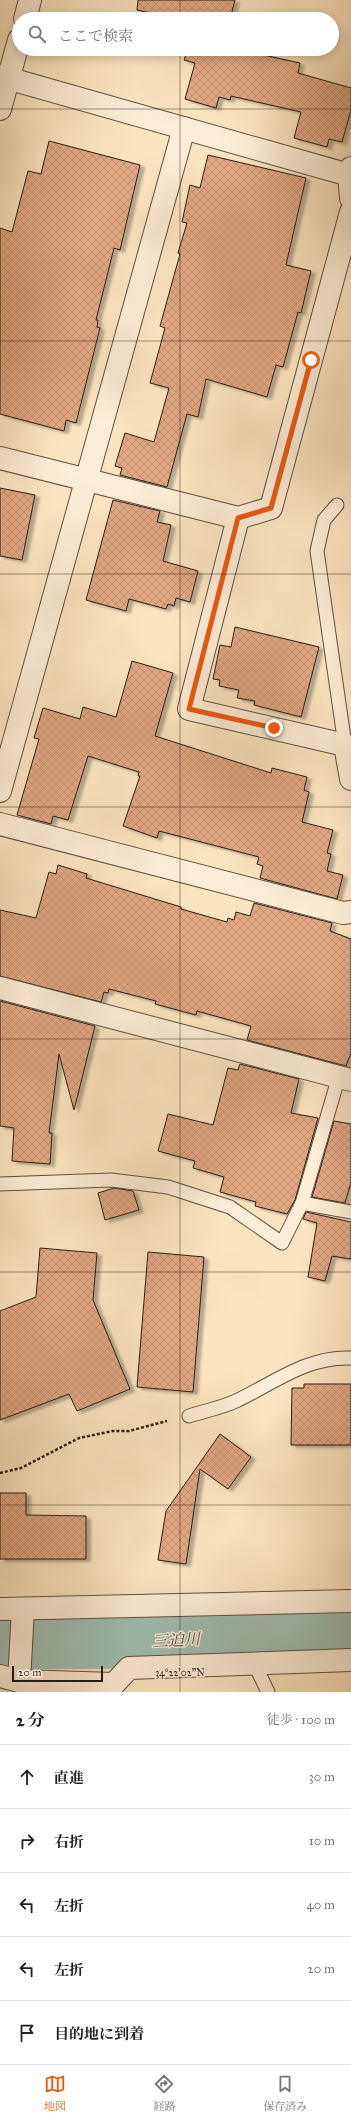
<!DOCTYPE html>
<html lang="ja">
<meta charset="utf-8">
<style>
:root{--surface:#fff;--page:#f2f2f2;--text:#222;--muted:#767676;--line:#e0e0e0;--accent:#ea580c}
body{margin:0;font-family:"IM FELL Great Primer","Noto Serif JP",serif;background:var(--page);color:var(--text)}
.scale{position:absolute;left:12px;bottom:10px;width:91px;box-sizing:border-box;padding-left:4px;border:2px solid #271d16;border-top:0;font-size:11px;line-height:14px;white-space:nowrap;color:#271d16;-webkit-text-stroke:3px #feedd6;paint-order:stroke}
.stop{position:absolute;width:12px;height:12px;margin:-9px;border:3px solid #ea580c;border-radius:50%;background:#fff}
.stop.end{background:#ea580c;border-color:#fff;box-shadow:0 1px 4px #0008}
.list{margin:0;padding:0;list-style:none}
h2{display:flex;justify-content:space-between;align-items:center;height:52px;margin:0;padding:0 16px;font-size:17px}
h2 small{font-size:13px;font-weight:400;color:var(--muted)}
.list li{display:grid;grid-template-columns:26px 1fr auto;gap:12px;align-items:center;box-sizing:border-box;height:64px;padding:0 16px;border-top:1px solid var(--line)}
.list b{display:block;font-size:15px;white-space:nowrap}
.list em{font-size:13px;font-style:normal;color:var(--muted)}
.icon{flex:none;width:22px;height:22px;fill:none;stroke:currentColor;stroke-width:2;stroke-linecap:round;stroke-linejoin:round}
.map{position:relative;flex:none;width:351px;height:1692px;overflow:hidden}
.search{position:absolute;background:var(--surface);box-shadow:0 2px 10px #0003;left:12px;right:12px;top:12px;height:44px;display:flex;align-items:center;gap:10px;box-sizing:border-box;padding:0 14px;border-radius:22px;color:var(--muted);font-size:15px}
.sheet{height:372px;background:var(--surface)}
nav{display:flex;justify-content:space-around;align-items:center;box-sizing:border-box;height:56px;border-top:1px solid var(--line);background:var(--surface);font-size:11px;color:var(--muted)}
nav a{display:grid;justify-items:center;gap:2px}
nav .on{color:var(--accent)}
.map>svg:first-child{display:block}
</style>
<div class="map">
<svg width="351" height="1692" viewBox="0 0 351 1692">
<defs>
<pattern id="building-cross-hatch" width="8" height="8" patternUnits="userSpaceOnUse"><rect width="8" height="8" fill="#e1a884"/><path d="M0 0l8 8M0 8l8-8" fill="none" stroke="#c19071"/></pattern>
<filter id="shadow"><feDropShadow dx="4.5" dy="2.5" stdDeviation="1" flood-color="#0004"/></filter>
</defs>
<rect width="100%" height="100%" fill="#fde4c0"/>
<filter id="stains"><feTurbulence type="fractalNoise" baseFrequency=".005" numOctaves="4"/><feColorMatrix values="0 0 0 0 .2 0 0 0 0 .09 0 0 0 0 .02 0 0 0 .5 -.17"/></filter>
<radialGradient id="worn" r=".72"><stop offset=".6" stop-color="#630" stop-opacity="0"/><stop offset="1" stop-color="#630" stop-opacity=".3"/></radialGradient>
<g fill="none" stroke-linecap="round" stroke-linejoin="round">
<polyline stroke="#9fbeb3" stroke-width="55" points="0,1642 148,1641 270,1634 351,1635"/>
</g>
<g fill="url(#building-cross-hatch)" stroke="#271d16" filter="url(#shadow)">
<polygon points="138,0 235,0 230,19 177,19 137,10"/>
<polygon points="188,49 236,49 300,63 298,73 351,88 351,110 342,142 329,139 327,147 294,138 301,112 231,96 230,100 219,97 216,108 185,99 195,63 184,60"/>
<polygon points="49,141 140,165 120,250 114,248 96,320 98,320 97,327 100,328 76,423 66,420 64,431 0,414 0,228 12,232 28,171 41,174"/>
<polygon points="208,155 306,178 286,265 311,271 301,313 298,312 283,367 276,365 267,397 206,379 198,417 187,414 167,487 120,475 122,468 115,466 125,433 154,442 169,388 150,383 165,328 160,326 180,254 178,253 187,223 182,222 190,185 200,188"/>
<polygon points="0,488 35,495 22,560 0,556"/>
<polygon points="113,500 160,511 157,522 171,525 163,561 198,571 190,602 176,598 174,606 168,604 166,609 129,599 126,611 86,600"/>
<polygon points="235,627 319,647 301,717 254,705 255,701 237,698 239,690 219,686 220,680 213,679 220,645 231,647"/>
<polygon points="132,661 173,673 155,736 271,773 272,768 307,777 304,790 309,792 302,822 333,830 327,853 331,854 327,871 343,875 337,899 260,878 263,866 257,864 259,857 159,831 157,838 123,826 140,776 138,776 139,772 88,756 68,820 53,816 51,824 17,815 39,739 34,738 43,708 80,719 83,707 116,717"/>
<polygon points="58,865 87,874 86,878 181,907 181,909 227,922 228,918 234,920 236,912 250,916 254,903 332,923 330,931 351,939 351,1053 346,1066 247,1040 251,1026 197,1011 196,1015 155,1004 156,1001 109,989 108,993 104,992 101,1002 0,976 0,910 36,918 49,872 56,874"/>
<polygon points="0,1001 95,1026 74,1110 59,1054 49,1133 52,1133 50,1164 12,1161 14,1128 0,1126"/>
<polygon points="240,1064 299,1079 291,1113 318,1118 295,1200 287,1214 255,1206 256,1202 220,1192 224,1177 193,1168 195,1161 158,1151 168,1114 213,1125 228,1068 238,1070"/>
<polygon points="334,1121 351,1124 351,1182 345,1203 312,1197"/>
<polygon points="114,1188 133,1191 139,1210 105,1220 98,1193"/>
<polygon points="306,1212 351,1222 351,1259 332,1256 325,1281 308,1277 317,1223 303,1219"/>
<polygon points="40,1248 97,1253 93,1300 130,1389 77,1411 69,1394 0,1420 0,1311 36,1297"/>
<polygon points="148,1252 204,1257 193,1392 137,1387"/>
<polygon points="304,1384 351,1384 351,1445 291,1445 292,1388 304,1388"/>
<polygon points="220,1434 251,1457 228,1489 200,1469 186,1564 158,1560 166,1511"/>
<polygon points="0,1493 26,1493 26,1515 86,1516 86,1559 0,1559"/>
</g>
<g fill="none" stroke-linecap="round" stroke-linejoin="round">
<g stroke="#5c4f40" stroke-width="15">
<g id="service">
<polyline points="337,505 324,520 317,551 345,745"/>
<polyline points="0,1184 111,1180 168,1187 230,1207 282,1243 302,1203 339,1076"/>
<polyline points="302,1203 351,1212"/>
<path d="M 189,1416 C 204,1411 221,1408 236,1401 C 274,1383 307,1356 351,1358"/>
<polyline points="254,1663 268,1692"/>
</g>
</g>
<g stroke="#5c4f40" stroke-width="24">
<g id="minor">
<polyline points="25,19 30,0"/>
<polyline points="0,76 349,175"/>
<polyline points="0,109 19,40"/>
<polyline points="351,168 349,175 351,198"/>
<polyline points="0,458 238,518 271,508 351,212"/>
<polyline points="238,518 189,709 345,745 351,779"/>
<polyline points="0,791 184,128"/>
<polyline points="0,824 343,913 351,912"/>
<polyline points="0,988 351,1080"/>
<polyline points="0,1676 19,1681 114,1684 129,1668 351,1660"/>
<polyline points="19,1681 23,1609"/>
</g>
</g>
<g stroke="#5c4f40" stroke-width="24">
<polyline id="tertiary" points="0,1609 351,1601"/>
</g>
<polyline stroke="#271d16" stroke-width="2.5" stroke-dasharray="3 2" stroke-linecap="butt" points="0,1473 21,1468 79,1438 113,1431 129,1431 167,1421"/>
<use href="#service" stroke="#feedd6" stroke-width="13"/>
<use href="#minor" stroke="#feedd6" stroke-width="22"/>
<use href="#tertiary" stroke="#feedd6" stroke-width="22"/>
</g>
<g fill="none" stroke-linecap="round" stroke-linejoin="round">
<polyline stroke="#ea580c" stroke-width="5" points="274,728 189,709 238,518 271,508 311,360"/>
</g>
<path fill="none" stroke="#271d16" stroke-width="1" stroke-opacity="0.45" d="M 180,0 L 180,19M 180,49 L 180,1692M 0,109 L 351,109M 0,341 L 351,341M 0,574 L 351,574M 0,807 L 351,807M 0,1039 L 351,1039M 0,1272 L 351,1272M 0,1505 L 351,1505"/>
<g text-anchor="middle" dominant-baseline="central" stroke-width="3" stroke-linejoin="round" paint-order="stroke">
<g font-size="16" font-style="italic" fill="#51554d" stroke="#feedd6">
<text transform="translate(176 1640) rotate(-3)">三迫川</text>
</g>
</g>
<g font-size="10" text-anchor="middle" fill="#271d16" stroke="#feedd6" stroke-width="3" stroke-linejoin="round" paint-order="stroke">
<text x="180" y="1676">34°22'02"N</text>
</g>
<rect width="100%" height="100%" filter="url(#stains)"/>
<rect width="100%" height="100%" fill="url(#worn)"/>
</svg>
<div class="scale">20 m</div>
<div class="stop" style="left:311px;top:360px"></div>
<div class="stop end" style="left:274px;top:728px"></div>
<div class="search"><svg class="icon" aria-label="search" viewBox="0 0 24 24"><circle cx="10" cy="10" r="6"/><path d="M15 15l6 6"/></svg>ここで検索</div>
</div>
<section class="sheet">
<h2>2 分<small>徒歩 · 100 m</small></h2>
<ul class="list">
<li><svg class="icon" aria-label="ahead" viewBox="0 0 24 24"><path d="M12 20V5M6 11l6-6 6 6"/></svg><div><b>直進</b></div><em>30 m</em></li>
<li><svg class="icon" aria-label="right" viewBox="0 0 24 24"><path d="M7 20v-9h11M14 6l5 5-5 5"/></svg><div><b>右折</b></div><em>10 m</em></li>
<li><svg class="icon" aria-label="left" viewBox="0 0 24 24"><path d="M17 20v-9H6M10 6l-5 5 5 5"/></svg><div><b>左折</b></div><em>40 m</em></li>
<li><svg class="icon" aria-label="left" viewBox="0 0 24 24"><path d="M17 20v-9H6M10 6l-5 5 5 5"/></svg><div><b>左折</b></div><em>20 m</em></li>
<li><svg class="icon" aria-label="arrive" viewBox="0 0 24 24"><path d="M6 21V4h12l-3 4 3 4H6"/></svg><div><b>目的地に到着</b></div></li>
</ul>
</section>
<nav>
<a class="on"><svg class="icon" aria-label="map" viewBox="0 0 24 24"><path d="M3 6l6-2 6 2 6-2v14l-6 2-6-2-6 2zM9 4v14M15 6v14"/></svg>地図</a>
<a><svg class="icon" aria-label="directions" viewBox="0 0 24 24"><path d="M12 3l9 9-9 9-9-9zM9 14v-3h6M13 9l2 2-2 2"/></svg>経路</a>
<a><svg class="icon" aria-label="saved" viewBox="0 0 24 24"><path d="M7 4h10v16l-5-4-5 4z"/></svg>保存済み</a>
</nav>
